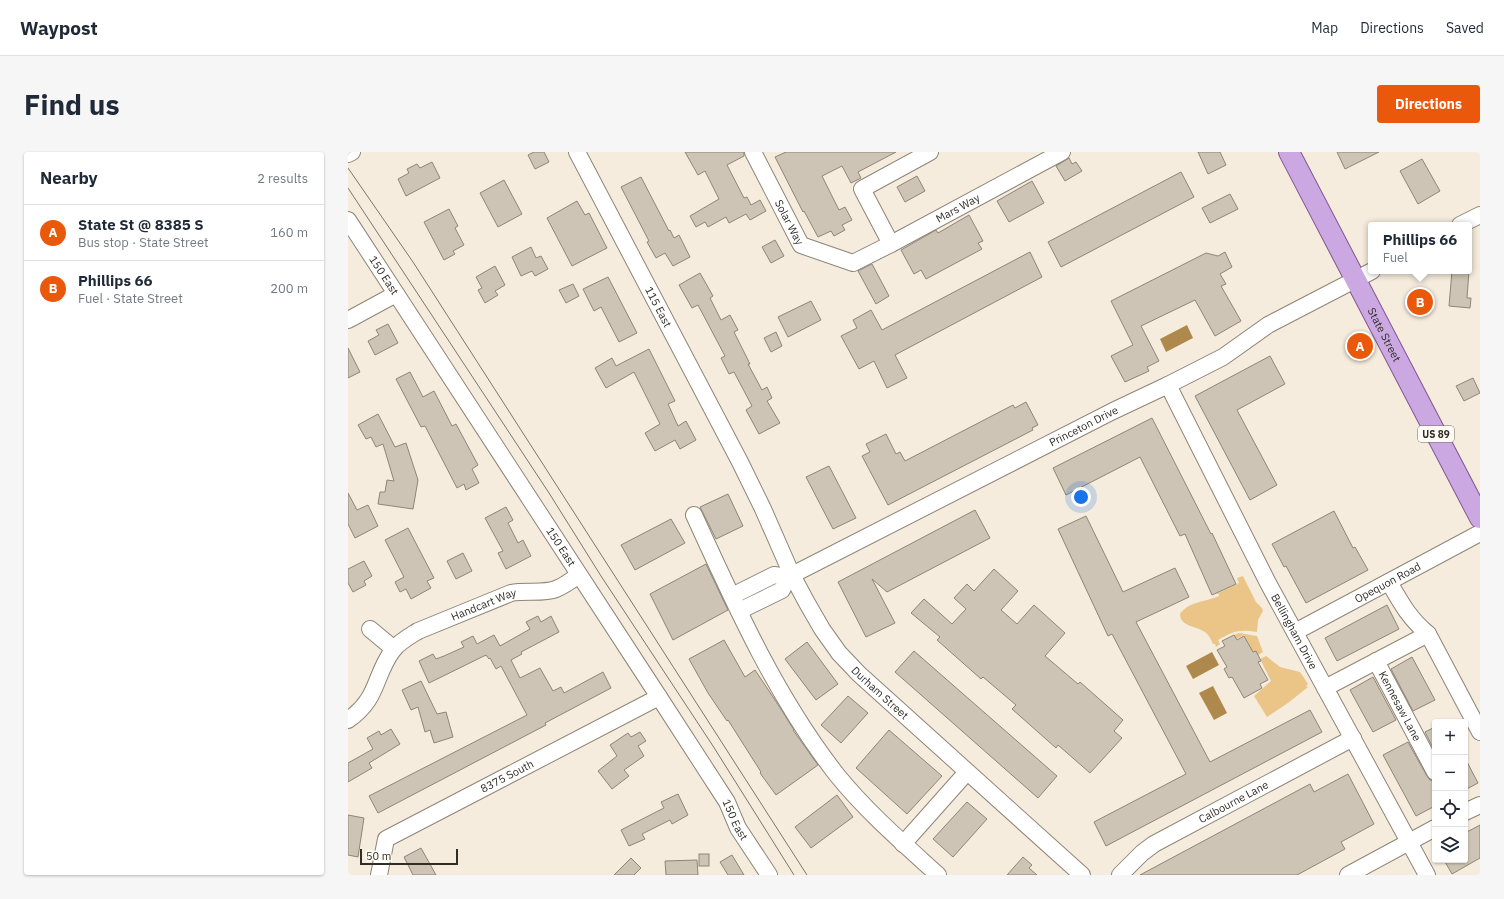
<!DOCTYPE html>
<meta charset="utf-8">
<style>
:root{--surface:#fff;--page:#f6f6f7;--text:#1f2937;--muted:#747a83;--line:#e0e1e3;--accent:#ea580c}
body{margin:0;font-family:"IBM Plex Sans",sans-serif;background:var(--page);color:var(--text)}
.controls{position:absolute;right:12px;bottom:12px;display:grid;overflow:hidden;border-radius:4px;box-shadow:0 1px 3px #0004}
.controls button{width:36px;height:36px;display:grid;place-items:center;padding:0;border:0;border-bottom:1px solid var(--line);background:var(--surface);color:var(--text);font:20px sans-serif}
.scale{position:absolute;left:12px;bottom:10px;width:98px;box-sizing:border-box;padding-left:4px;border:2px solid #302c26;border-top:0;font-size:11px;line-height:14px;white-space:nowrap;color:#302c26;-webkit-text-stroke:3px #fefaf4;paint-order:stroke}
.you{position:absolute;left:733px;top:345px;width:14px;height:14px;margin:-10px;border:3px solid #fff;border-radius:50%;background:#1a73e8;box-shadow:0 0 0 6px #1a73e833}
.badge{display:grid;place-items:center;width:26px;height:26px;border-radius:50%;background:var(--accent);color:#fff;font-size:13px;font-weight:700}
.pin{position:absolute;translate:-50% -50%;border:2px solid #fff;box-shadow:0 1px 4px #0006}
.popup{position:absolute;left:1020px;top:70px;width:104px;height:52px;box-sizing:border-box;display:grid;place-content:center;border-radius:4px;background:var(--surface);filter:drop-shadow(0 1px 3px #0005);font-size:13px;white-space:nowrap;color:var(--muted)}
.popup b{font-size:15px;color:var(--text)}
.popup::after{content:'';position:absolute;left:50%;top:100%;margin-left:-8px;border:8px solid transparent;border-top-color:var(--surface)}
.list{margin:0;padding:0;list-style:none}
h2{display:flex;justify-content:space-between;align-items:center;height:52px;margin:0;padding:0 16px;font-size:17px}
h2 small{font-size:13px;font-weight:400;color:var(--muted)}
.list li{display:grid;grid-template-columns:26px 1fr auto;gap:12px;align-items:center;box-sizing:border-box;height:56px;padding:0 16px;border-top:1px solid var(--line)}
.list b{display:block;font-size:15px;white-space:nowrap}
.list p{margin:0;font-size:13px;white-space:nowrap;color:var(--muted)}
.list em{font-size:13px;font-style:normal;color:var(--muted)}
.icon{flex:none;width:22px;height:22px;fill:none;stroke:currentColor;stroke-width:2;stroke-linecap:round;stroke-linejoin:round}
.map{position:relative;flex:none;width:1132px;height:723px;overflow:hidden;border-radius:4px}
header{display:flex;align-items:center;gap:24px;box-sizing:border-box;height:56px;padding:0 20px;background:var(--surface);border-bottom:1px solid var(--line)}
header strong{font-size:19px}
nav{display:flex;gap:22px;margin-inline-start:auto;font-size:14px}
.intro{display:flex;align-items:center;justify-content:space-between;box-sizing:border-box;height:96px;padding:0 24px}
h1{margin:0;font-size:28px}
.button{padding:10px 18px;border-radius:4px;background:var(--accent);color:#fff;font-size:14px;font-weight:700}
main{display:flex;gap:24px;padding:0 24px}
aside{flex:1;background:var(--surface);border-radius:4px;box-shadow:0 1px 3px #0004}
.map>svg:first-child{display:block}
</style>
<header>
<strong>Waypost</strong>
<nav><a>Map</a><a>Directions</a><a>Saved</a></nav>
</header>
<div class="intro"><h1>Find us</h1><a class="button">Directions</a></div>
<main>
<aside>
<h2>Nearby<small>2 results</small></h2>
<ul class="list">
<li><span class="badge">A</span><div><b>State St @ 8385 S</b><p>Bus stop · State Street</p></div><em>160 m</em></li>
<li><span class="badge">B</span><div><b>Phillips 66</b><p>Fuel · State Street</p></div><em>200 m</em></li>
</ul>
</aside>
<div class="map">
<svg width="1132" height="723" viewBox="0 0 1132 723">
<rect width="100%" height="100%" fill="#f6ecdd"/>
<g fill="#ebc488">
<path d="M 895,424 L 908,450 L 914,456 L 915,459 L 910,468 L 909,480 C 891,477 885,479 870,488 L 872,492 L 868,495 L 867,492 L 865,492 C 863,487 860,481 855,479 C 847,474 832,474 832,462 C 841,449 858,450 871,444 L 871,442 L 868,442 L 891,431 L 889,426 Z"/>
<polygon points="891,481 909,484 915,500 910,503 908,499 905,500 896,483 888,487 886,483"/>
<polygon points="918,504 932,515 952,520 960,532 958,534 960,535 940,551 919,565 906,544 923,529 912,507"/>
</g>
<g fill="#af894c">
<polygon points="839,173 845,186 818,200 812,187"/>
<polygon points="864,500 871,513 845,527 838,514"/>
<polygon points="865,534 879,561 866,568 851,541"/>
</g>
<g fill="#cdc4b5" stroke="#8d8577">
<polygon points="186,0 196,0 201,10 187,17 180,3"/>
<polygon points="337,0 396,0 396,4 379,13 396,46 399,45 403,53 412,48 418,59 402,68 398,62 381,71 378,65 360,75 357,70 348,75 342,64 371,47 357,19 350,23"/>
<polygon points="438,0 548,0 510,20 513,26 503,31 494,14 474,24 491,58 497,55 504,68 494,73 497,78 486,84 483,79 470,85 456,59 455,60 427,5"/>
<polygon points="850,0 872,0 878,13 860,22"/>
<polygon points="989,0 1031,0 997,17"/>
<polygon points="721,6 724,12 728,10 734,19 717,29 708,14"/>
<polygon points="1074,7 1092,39 1070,52 1052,19"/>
<polygon points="84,10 92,26 58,44 50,27 61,21 59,17 69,12 72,16"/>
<polygon points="833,20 846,45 713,115 700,90"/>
<polygon points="569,24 577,39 557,50 549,35"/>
<polygon points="293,25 321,79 322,78 326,86 331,83 342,105 325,114 317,101 308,106 299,90 301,89 273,35"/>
<polygon points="156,28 174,62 150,75 132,41"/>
<polygon points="684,29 696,51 661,70 649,49"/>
<polygon points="882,42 890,57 862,71 854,56"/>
<polygon points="229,49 237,63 241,61 259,96 224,114 199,66"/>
<polygon points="101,57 110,74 107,76 116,93 105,99 107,102 96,108 76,70"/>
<polygon points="621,63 635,89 630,91 634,97 578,127 573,118 566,122 553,98 588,78 590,81"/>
<polygon points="427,88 436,104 423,111 414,95"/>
<polygon points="183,95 188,106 193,104 200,117 187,124 184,119 173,124 164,105"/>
<polygon points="682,100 694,125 547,203 559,226 539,236 526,209 511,217 493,184 509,176 505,168 523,158 534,178"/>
<polygon points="877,100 884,115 872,122 878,132 873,134 893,169 867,184 847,148 793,174 811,209 799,215 801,219 777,230 763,204 785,193 763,149 858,101 870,104"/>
<polygon points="524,112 541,144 528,152 510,119"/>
<polygon points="147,114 157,133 147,139 150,143 137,151 130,138 134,136 128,125"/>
<polygon points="1104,119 1121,119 1119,146 1123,146 1122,156 1101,154"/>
<polygon points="352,121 365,144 362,146 373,168 382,163 390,178 386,180 402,212 400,212 414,238 419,235 424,246 419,249 432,271 411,282 398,258 404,254 386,220 381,222 373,206 377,204 350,153 344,156 331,133"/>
<polygon points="260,125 289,181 271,190 253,155 246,159 235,137"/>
<polygon points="225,132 231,144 218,151 211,138"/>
<polygon points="463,149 473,168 440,185 430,165"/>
<polygon points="40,172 50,191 27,203 20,189 31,183 28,178"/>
<polygon points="428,180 434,194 423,200 416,186"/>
<polygon points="0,196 12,220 0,226"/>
<polygon points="301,197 327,249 320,252 330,274 338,269 348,288 332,297 327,288 307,299 297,281 312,272 286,220 258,236 247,216 264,206 268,214"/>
<polygon points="922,204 937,232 889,258 929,333 902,348 847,244"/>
<polygon points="62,220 75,245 86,239 104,274 108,272 130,313 124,317 131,331 118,338 116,332 109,336 77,274 73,275 48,227"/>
<polygon points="1125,226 1132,241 1116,249 1108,234"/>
<polygon points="678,250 690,273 684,276 685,278 540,353 514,304 522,300 518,292 538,282 548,302 552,300 557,309 665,253 667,256"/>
<polygon points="30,262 47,295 58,291 70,328 65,357 30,352 32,340 37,340 39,328 46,329 35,292 28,295 23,285 18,287 10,273"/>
<polygon points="804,266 863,382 864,381 888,432 864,443 837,382 832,384 792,305 718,343 705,316"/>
<polygon points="481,314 508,366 485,377 458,325"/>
<polygon points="0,341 9,358 20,353 30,374 7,386 0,372"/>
<polygon points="380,342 395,374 368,387 352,355"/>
<polygon points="158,355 165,368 160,371 170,391 175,388 183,404 158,417 150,401 155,399 137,366"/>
<polygon points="627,358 642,386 539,440 524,427 547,471 518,485 490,430"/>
<polygon points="986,359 1005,396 1007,395 1020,418 958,451 938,414 936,415 924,392"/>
<polygon points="738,364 775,440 827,416 841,445 788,470 862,610 962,558 974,580 758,694 746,670 838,622 764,482 760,484 710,377"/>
<polygon points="323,367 337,391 287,418 273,393"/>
<polygon points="60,376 86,426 79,429 83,436 63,447 58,437 52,440 47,430 56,425 37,388"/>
<polygon points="115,401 124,419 108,427 99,409"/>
<polygon points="16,409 24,424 16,429 18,433 5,440 0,431 0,417"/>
<polygon points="358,412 380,458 325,488 302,442"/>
<polygon points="646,417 670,439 653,458 669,472 686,453 717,481 697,504 730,532 732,530 775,568 766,579 774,586 742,621 710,593 708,596 664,557 668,553 635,525 633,527 589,488 592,485 563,461 576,447 604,472 618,457 606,446 619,432 626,439"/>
<polygon points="1039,453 1051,477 989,509 977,486"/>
<polygon points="190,464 193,470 203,464 211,480 173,500 174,502 163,508 172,526 192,516 205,539 213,535 216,541 255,520 263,536 197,571 198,573 30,661 21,644 179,563 153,514 148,517 142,506 141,507 138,503 81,531 71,509 85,502 88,507 96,504 116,495 113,490 125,484 129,492 146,483 152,494 182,477 178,470"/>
<polygon points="886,483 889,488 896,484 905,500 908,499 913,509 910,510 920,528 912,532 914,536 896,546 884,525 881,526 876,517 879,515 869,498 877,494 874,489"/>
<polygon points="376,488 397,525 407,518 431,554 446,578 445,578 470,613 428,643 412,621 413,620 380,568 379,569 360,541 341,507"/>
<polygon points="459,490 490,532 468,548 437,507"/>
<polygon points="566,499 709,624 690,646 547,520"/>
<polygon points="1064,505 1087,548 1065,559 1043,517"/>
<polygon points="1025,525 1048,568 1025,580 1002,538"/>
<polygon points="73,529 89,562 98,560 105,585 86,591 82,578 77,580 70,555 63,558 54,538"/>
<polygon points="500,544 520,561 493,591 473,573"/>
<polygon points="1087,575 1087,600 1077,580"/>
<polygon points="43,577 52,592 21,611 24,616 0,630 0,611 25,597 19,586 31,579 33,583"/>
<polygon points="541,578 594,624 559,662 508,616"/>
<polygon points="292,580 298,589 290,594 296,604 276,618 281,624 264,637 250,619 269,604 262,593 280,581 283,585"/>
<polygon points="1060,590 1079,624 1082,628 1087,629 1087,654 1068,664 1035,603"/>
<polygon points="1117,606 1130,631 1117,638"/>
<polygon points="1000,622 1026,672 993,690 997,697 949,723 792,723 962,632 966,640"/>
<polygon points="330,642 340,663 324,672 322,668 294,682 297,687 281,694 273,678 310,659 316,656 313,650"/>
<polygon points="489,643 505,665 463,696 447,675"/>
<polygon points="619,650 639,667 605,705 585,687"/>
<polygon points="0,663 16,666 10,705 0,703"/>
<polygon points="1132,673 1132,706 1104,722 1096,708 1117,708 1117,681"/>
<polygon points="73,696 88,723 65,723 56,705"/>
<rect x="351" y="702" width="10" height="12"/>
<polygon points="384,703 396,723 380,723 372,710"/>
<polygon points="675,705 684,713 681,716 689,723 659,723"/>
<polygon points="283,706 293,716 286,723 266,723"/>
<polygon points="349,708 350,723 318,723 317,709"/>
</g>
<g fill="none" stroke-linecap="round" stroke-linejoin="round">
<g stroke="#8e8577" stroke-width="18">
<g id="minor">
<path id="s1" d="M 229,0 L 392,310 L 415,357 L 444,423 L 459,451 L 474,477 L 491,501 L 511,522 L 734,723"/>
<path id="s2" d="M 405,0 L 453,93 L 505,111 L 543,92 L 714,0"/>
<polyline points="0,2 4,0"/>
<path id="s3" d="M 0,68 L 311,545 L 379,650 L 390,676 L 421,723"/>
<polyline points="1112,73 1132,63"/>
<polyline points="543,92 514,37 582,0"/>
<polyline points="0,168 48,142"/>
<path id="s4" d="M 820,233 L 920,431 L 1079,723"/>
<path d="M 346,363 C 387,453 428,545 489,623 C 519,660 555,691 590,723"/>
<path d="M 1041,430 C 1053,451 1061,466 1080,482 L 1132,580"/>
<polyline points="384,444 426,423 440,425"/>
<path id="s5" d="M 391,459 L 434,438 L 440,425 L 765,259 L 820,233 L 875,205 L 920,173 L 1024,119"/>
<polyline points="22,477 46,497"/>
<path id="s6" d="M 947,480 L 1132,381"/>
<path id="s7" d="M 1028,509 L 1087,620"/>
<polyline points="977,536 1080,482"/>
<path id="s8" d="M 0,568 C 31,547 26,523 45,498 C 51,490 62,484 70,479 L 163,441 C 178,438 195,442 208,437 C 216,434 224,428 231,423"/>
<polyline points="1117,660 1132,653"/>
<polyline points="555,692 619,620"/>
<path id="s9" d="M 31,723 L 38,687 L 311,545"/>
<path id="s10" d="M 772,723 L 794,701 L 806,692 L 1005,586"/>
<polyline points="1000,723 1087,676"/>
</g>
</g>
<g stroke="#7f5793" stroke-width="22">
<g id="major">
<path id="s11" d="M 941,0 L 1132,366"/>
</g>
</g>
<use href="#minor" stroke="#fff" stroke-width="16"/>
<use href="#major" stroke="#cca8e2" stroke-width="20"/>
<g stroke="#7b756c" stroke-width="1">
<polyline points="0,16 65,110 459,723"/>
<polyline points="0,36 201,341 253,424 365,594 446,723"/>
</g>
</g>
<g text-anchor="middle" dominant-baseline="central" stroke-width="3.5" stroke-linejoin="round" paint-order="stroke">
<rect fill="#fefaf4" stroke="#6e6a64" stroke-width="1" x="1070" y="274" width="36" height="16" rx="3"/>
<g font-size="10" font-weight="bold" fill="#302c26">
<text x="1088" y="282">US 89</text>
</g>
<g font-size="11" fill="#302c26" stroke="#fefaf4">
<text stroke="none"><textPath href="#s2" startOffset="278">Mars Way</textPath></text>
<text stroke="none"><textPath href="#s2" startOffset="79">Solar Way</textPath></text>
<text stroke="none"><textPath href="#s3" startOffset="66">150 East</textPath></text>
<text stroke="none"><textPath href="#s1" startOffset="175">115 East</textPath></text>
<text stroke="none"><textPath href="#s11" startOffset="206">State Street</textPath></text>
<text stroke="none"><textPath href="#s5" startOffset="394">Princeton Drive</textPath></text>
<text stroke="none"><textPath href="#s3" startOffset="390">150 East</textPath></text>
<text stroke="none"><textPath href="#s6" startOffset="105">Opequon Road</textPath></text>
<text stroke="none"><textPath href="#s8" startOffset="187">Handcart Way</textPath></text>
<text stroke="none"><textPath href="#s4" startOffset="277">Bellingham Drive</textPath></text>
<text stroke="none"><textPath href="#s1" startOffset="623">Durham Street</textPath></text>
<text stroke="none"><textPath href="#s7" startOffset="51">Kennesaw Lane</textPath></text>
<text stroke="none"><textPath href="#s9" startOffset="173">8375 South</textPath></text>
<text stroke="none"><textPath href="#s10" startOffset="136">Calbourne Lane</textPath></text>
<text stroke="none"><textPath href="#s3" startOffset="714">150 East</textPath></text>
</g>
</g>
</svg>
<div class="controls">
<button>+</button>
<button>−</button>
<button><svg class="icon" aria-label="locate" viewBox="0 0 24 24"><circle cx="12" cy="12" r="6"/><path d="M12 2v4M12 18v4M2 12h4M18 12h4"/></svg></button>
<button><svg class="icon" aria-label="layers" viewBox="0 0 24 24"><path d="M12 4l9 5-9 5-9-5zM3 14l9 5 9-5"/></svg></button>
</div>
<div class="scale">50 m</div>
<div class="you"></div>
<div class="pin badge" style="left:1012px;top:194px">A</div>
<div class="pin badge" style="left:1072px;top:150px">B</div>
<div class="popup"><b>Phillips 66</b>Fuel</div>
</div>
</main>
